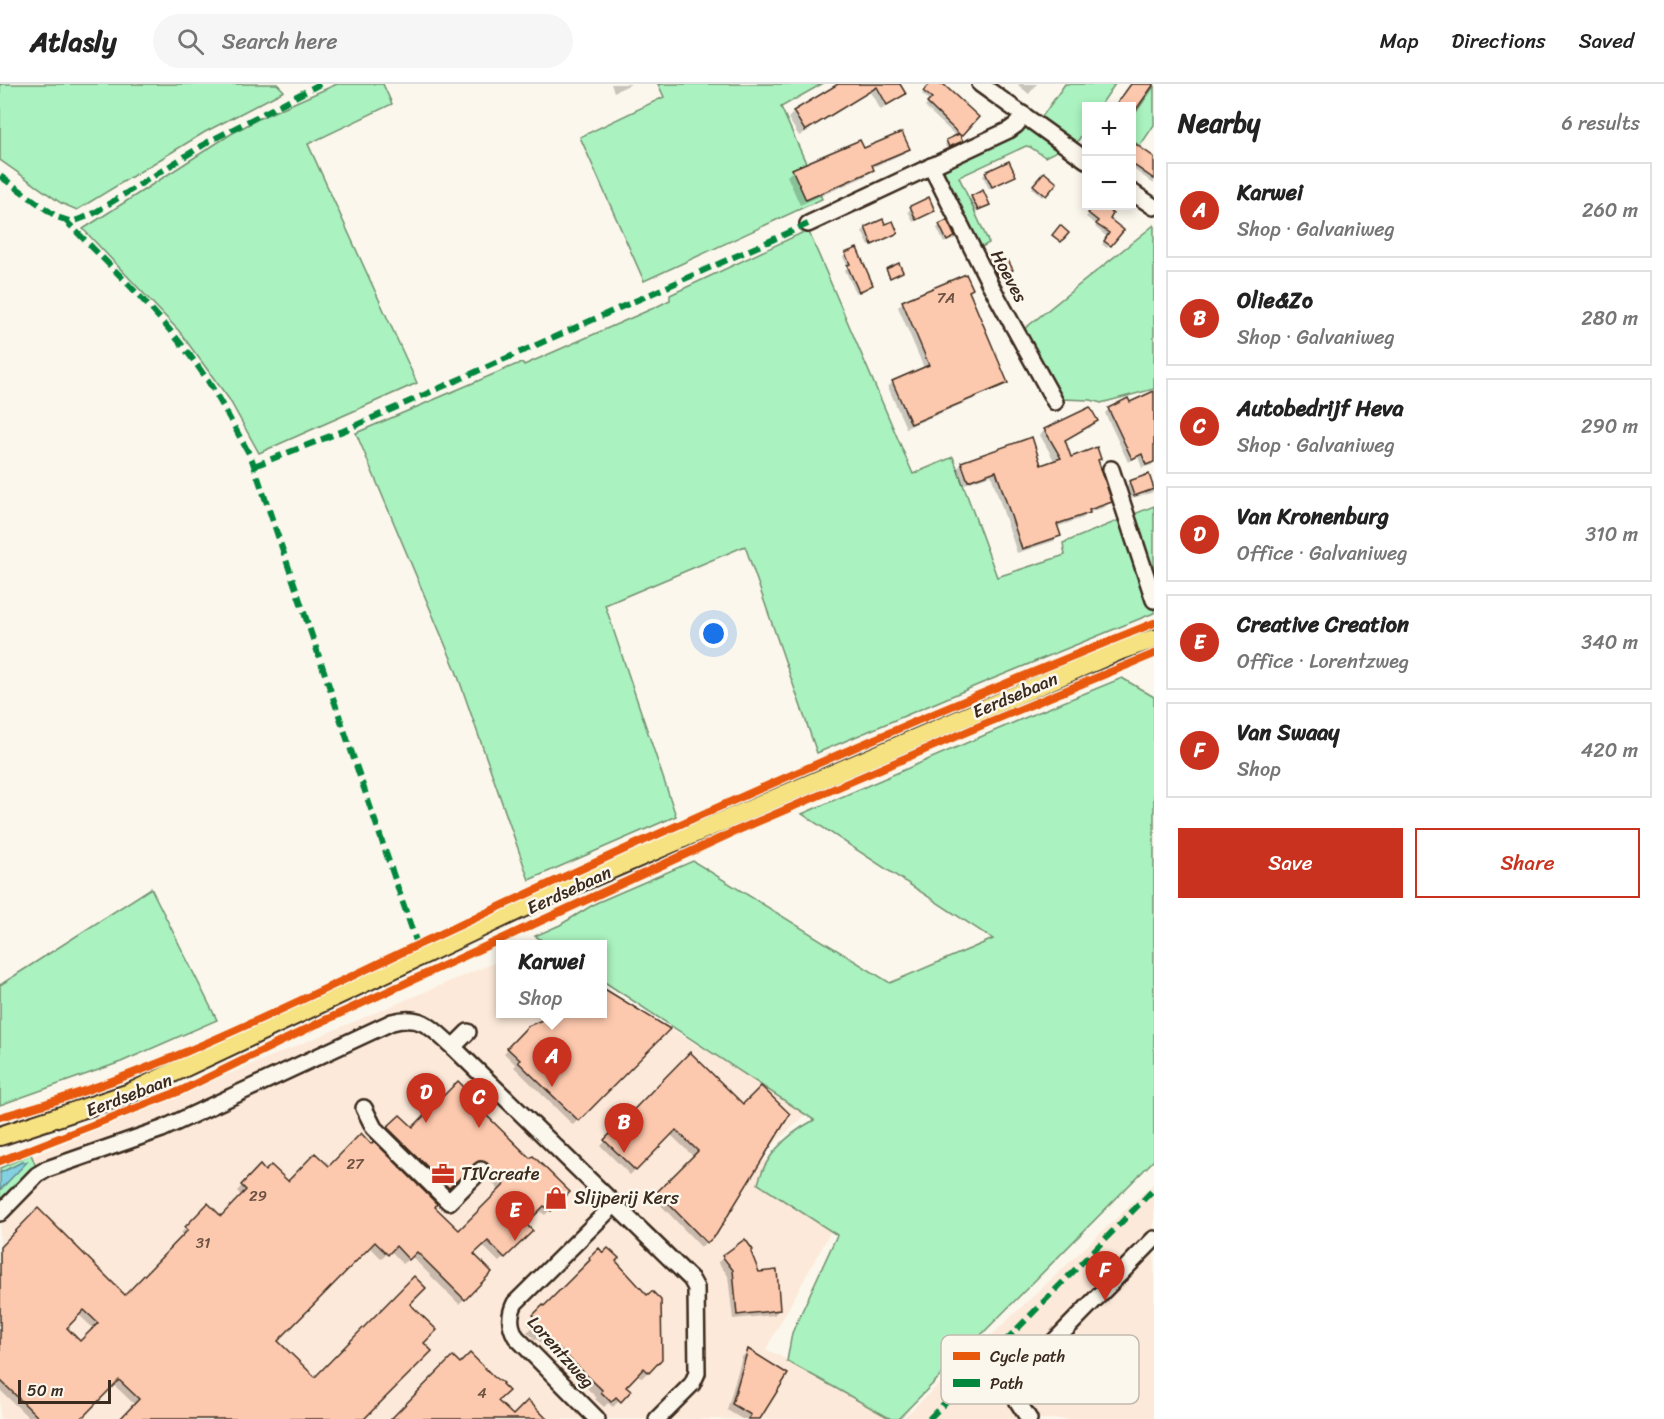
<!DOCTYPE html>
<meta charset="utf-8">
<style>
:root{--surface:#fff;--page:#f6f6f6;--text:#222;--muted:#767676;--line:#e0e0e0;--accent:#c8321e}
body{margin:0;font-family:Sriracha,sans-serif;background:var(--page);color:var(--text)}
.controls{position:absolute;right:18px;top:18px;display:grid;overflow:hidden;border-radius:0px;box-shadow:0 3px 9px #0003}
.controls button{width:54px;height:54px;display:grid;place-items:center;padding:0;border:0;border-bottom:2px solid var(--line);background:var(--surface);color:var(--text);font:30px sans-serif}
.scale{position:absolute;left:18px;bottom:15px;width:93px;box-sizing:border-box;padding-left:6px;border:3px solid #3b2a1e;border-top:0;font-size:16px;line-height:21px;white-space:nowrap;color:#3b2a1e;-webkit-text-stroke:4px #fbf7ec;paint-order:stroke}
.you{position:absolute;left:714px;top:550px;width:21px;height:21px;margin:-15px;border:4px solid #fff;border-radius:50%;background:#1a73e8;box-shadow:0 0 0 9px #1a73e833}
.badge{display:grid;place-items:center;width:39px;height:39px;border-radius:50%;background:var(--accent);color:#fff;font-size:20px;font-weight:700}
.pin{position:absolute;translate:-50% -50px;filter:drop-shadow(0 2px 3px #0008)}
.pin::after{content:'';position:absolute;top:32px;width:21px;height:18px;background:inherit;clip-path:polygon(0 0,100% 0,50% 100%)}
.popup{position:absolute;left:496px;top:856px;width:111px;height:78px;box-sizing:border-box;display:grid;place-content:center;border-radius:0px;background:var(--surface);filter:drop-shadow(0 2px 4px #0005);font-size:20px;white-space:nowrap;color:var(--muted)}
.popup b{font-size:22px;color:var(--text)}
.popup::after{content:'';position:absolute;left:50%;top:100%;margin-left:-12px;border:12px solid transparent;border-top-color:var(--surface)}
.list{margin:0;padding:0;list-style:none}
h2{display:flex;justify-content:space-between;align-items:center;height:78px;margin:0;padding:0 24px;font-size:26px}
h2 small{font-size:20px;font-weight:400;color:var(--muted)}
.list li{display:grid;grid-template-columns:39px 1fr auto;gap:18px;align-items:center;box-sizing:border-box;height:96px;margin:0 12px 12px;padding:0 12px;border:2px solid var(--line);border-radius:0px}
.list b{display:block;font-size:22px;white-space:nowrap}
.list p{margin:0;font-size:20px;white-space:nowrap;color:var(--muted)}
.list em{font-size:20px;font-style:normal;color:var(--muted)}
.actions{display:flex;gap:12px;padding:18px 24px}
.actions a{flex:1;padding:14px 0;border:2px solid var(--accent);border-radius:0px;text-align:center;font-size:21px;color:var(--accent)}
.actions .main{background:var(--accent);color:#fff}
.icon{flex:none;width:33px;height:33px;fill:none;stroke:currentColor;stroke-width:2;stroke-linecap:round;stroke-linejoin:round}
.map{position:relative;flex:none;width:1154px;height:1335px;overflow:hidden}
header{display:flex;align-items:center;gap:36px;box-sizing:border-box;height:84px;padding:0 30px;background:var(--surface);border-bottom:2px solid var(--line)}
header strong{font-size:28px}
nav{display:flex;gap:33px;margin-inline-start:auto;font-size:21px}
.search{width:420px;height:54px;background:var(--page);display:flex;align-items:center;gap:15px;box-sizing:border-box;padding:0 21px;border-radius:33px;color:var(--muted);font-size:22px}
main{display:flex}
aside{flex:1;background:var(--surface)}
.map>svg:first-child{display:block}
</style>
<header>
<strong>Atlasly</strong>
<div class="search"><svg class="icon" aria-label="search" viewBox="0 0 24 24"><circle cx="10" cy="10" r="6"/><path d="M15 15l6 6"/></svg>Search here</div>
<nav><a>Map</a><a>Directions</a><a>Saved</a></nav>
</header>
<main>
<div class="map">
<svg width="1154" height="1335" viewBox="0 0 1154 1335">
<rect width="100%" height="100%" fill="#fbf7ec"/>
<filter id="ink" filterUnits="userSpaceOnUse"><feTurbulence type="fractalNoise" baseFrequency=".0167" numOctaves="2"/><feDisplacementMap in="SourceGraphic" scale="12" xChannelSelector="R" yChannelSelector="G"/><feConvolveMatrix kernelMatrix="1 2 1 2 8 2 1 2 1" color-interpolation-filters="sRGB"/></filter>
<g filter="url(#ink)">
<g fill="#fce9d9">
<polygon points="501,876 501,930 603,930 603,904 808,1028 761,1072 831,1147 766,1265 900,1335 0,1335 0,1086"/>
<polygon points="1154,1099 1154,1335 902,1335"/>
</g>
<g fill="#aaf2bf" stroke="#728e6e" stroke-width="1.5">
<polygon points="0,0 277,0 284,7 205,48 77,126 61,119 0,76"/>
<polygon points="337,0 383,0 392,20 308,60 417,299 259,369 229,315 179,247 83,145 231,50 260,34"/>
<polygon points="658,0 822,0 781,23 822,115 644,197 580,53 664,13"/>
<polygon points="1065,0 1115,0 1100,22 1086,22 1086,44 1076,60 1041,34"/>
<polygon points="1154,2 1154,41 1140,62 1132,56 1132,34"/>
<polygon points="1026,44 1057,67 1045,73 1030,63 1026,62 959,93 989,159 980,164 941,84"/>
<polygon points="1154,141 1154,305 1101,319 1091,316 1060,315 1023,246"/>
<polygon points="808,146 913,390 953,373 997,493 1065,471 1063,459 1154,422 1154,529 980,600 817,669 745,462 605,521 676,732 529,796 455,584 356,349 515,281 523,279 524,281 656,223 670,216 670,211"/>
<path d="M 1122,594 L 1154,613 L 1154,1076 L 898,1335 L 891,1335 L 787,1277 L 792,1249 L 837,1151 L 758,1100 C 765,1071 788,1050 814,1036 L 603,897 L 603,860 L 548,860 L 535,852 L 560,841 L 596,819 L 693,777 L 890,899 L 993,855 L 802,730 L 1022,635 Z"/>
<polygon points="151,804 217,936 121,978 0,1021 0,901"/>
<polygon points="31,1070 36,1083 0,1118 0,1106 26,1078 22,1078 0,1089 0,1084"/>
</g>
<polygon fill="#82d0e0" stroke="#668e92" stroke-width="1.5" points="22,1078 27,1078 0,1106 0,1089"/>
<g fill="#0003" fill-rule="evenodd">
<polygon points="611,0 631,0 614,8"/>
<polygon points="841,0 898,0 904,10 881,26 870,8 799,52 788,34 794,28"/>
<polygon points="931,0 941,0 977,33 959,52 961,56 947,65 945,60 957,53 925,23 930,17 922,10"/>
<polygon points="1019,0 1037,0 1029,10 1018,1"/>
<polygon points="1132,59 1154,75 1154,100 1132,84"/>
<polygon points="908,64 902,70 871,84 872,86 866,92 800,121 787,92 793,87 863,66"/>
<polygon points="986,89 1014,91 989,105 983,92"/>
<polygon points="1045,90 1055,99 1042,113 1032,104"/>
<polygon points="972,113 988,120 975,128 969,116"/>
<polygon points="928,115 933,127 913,138 908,127"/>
<polygon points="1095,122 1101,122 1111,130 1108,135 1122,146 1107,164 1102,160 1107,153 1095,143 1097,141 1086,133"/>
<polygon points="882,137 885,142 896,148 869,162 862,147"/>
<polygon points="940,141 953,153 944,159 937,144"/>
<polygon points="846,170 871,201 856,209 845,186 848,183 843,173"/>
<polygon points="1000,172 1008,188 995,195 988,180"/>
<polygon points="968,208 1006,298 1001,303 906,344 888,303 893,298 924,284 898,223 903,218"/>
<polygon points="1109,325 1154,370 1152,381 1142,384 1138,373 1128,378 1105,329"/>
<polygon points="1096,337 1090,343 1064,357 1070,375 1097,377 1110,418 1105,423 1088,429 1083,434 1056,443 1059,451 1054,457 1017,469 991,391 962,401 957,385 962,379 1040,383 1055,378 1040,351 1045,346"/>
<polygon points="1130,398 1150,398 1154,400 1154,407 1151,409 1131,414 1127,401"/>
<polygon points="603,905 667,945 573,1041 514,983 516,981 504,969 530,943 559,930 603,930"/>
<polygon points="690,970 716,1148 701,1163 654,1114 694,1073 670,1050 630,1091 601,1062"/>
<path d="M 479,1026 L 530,1076 L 568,1108 L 545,1131 L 538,1126 L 524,1140 L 531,1147 L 499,1178 L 482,1161 L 472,1170 L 490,1188 L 459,1220 L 411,1172 L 403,1180 L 390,1166 L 382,1175 L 369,1162 L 276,1257 L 315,1295 L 408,1220 L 362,1335 L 122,1335 L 135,1321 L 113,1300 L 79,1335 L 30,1335 L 0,1306 L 0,1165 L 125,1213 L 184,1152 L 181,1149 L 208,1121 L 221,1134 L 242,1112 L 237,1107 L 260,1083 L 265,1089 L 288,1099 L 329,1084 L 433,1123 L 459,1148 L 500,1107 L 486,1093 L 483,1084 L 473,1081 L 443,1108 L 383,1049 L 400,1033 L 413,1045 ZM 78,1230 L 94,1245 L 80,1259 L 65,1244 Z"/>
<polygon points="745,1157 758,1190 779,1226 774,1231 733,1235 728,1192 718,1178"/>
<polygon points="599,1166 614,1176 660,1275 642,1294 637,1290 624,1303 629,1307 613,1323 608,1319 604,1323 595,1315 597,1314 537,1255 536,1256 527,1248 532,1244 527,1239 584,1183 583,1182"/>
<polygon points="748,1267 758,1335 742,1335 727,1326 742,1273"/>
</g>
<g fill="#fdc9ae" stroke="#3b2a1e" stroke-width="1.5" fill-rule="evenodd">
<polygon points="838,0 900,0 906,10 887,21 877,3 805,47 793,27"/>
<polygon points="930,0 943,0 979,33 962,52 960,51 963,57 949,63 946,56 959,50 927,19 932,14 923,7"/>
<polygon points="1131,0 1154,0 1135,27 1131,22 1115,22"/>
<polygon points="902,48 910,65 872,81 874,86 806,116 792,85 860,56 864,64"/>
<polygon points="1131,57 1154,73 1154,95 1131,79"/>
<polygon points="1009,77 1016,92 992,103 985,88"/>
<polygon points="1044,88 1057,99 1046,112 1033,101"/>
<polygon points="983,106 990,121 978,126 971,112"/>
<polygon points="929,113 935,127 916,136 910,122"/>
<polygon points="1094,122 1103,122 1113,130 1110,135 1124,146 1111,162 1104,157 1109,149 1096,140 1098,137 1088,129"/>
<polygon points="883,135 885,140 893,137 898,149 872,161 865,143"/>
<polygon points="947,136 955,153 947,157 939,140"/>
<polygon points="1060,141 1069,149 1061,158 1052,151"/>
<polygon points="857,164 873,201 859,208 847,181 850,180 845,169"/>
<polygon points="1001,170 1005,178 1008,176 1013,186 998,193 990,176"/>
<polygon points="899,179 903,188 890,194 886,185"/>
<polygon points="966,190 973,205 969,207 1008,299 911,340 892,297 929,281 902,217"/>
<polygon points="1154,307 1154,378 1146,381 1142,370 1132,375 1108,324 1128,314 1130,318"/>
<polygon points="1090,323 1098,337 1065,356 1071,373 1097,363 1101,375 1098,376 1112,418 1089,426 1090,429 1057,440 1061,452 1022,465 996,387 968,397 961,378 1032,353 1041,381 1061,374 1044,345"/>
<polygon points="1149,390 1154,405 1134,412 1129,397"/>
<polygon points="603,904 670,945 579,1037 518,978 520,976 507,964 528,942 556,930 603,930"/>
<polygon points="690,968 743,1020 761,1002 790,1030 716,1151 707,1159 657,1108 698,1067 676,1046 636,1087 604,1056"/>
<path d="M 458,997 L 484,1023 L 481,1026 L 530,1074 L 533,1072 L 570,1108 L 551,1127 L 544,1122 L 526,1140 L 533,1147 L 505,1174 L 488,1157 L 474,1170 L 492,1188 L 465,1216 L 417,1168 L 409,1176 L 396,1162 L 388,1171 L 375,1158 L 278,1257 L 315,1293 L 414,1192 L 426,1204 L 410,1220 L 437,1246 L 424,1259 L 432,1267 L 364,1335 L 120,1335 L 139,1315 L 119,1296 L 81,1335 L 40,1335 L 0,1296 L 0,1163 L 38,1124 L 125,1211 L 188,1146 L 185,1143 L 208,1119 L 221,1132 L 246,1106 L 241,1101 L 260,1081 L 265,1087 L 271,1081 L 288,1097 L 315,1069 L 329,1082 L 361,1049 L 371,1060 L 374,1057 L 437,1120 L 435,1123 L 459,1146 L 504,1101 L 490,1087 L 487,1079 L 479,1077 L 449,1104 L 387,1043 L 400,1031 L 413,1043 ZM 84,1226 L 98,1239 L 80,1257 L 67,1244 Z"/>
<polygon points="745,1155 753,1166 751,1168 759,1188 777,1186 780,1226 737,1231 733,1186 722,1172"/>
<polygon points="599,1164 603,1169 608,1164 619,1174 616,1177 647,1211 652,1207 661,1216 662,1275 649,1289 644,1284 626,1303 631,1307 621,1318 616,1313 611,1318 601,1308 602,1306 544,1250 543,1251 533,1241 538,1236 533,1231 543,1221 544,1222 590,1176 589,1174"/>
<polygon points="748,1265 788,1290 760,1335 748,1335 751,1331 732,1320"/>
<polygon points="470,1269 494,1293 503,1299 502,1300 509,1307 498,1317 513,1331 528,1316 547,1335 391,1335 453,1272 460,1279"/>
</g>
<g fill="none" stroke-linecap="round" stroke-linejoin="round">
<g stroke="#3b2a1e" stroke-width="20">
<g id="minor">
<polyline points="980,0 1086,76"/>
<polyline points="931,82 990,200 1055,318"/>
<polyline points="1132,108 1154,123"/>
<polyline points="808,140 1009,46 1016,41 1024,31"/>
<polyline points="1111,385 1154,516"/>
<polyline points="453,963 468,948"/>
<polyline points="364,1024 374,1044 449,1118 481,1086"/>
<path d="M 0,1129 L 37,1091 L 47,1085 L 162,1045 L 392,938 C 422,930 432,944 453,963 L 691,1195 L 696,1204 L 697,1289 L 692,1300 L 657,1335"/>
<path d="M 597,1335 L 516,1253 C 509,1241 509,1231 515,1219 L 615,1120"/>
<polyline points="1029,1335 1018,1318 1013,1303 1033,1279 1154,1155"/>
</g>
</g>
<g stroke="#3b2a1e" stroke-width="22">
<polyline id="major" points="0,1052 130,1009 537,817 1121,566 1154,555"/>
</g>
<use href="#minor" stroke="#fbf7ec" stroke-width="15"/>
<use href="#major" stroke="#f7e281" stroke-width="18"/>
<g stroke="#00873e" stroke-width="6" stroke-dasharray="12 6" stroke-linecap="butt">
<polyline points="0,92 57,133 72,138 91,131 208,58 320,0"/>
<path d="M 64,135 C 115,187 174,242 213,305 C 226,327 238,350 251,373 L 417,860"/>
<polyline points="254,382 343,347 808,140"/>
<polyline points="929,1335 1154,1105"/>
</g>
<g stroke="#fbf7ec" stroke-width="11">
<g id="cycleway">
<path d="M 0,1033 C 165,989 316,907 471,836 C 696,731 924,631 1154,539"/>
<polyline points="0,1077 180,1007 317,940 736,747 994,636 1154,570"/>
</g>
</g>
<use href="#cycleway" stroke="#e8590c" stroke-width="8"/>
</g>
</g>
<defs>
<g id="office-bare" transform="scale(1.8)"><path d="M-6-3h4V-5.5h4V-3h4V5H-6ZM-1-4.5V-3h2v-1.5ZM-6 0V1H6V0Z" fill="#c8321e" stroke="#fbf7ec" stroke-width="2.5" paint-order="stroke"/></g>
<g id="shop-bare" transform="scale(1.8)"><path d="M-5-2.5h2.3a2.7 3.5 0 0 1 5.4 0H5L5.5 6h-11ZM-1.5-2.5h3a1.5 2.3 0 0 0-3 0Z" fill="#c8321e" stroke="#fbf7ec" stroke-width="2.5" paint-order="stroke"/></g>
</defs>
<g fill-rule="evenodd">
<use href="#office-bare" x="443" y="1090"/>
<use href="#shop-bare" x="556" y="1114"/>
</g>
<g text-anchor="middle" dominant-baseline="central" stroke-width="5" stroke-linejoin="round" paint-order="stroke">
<g font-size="15" fill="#6c5242">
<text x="946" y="214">7A</text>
<text x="355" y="1080">27</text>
<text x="258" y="1112">29</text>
<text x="203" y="1159">31</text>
<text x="482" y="1309">4</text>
</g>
<g font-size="18" fill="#3b2a1e" stroke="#fbf7ec">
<text transform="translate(1009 192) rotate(62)">Hoeves</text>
<text transform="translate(1015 611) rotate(-23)">Eerdsebaan</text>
<text transform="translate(569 806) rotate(-25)">Eerdsebaan</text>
<text transform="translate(129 1011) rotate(-21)">Eerdsebaan</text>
<text transform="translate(561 1268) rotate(48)">Lorentzweg</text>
</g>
<g font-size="18" fill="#3b2a1e" stroke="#fbf7ec" text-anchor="start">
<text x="461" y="1090">TIVcreate</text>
<text x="574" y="1114">Slijperij Kers</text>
</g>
</g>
<rect x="941" y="1251" width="198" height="69" rx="9" fill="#fbf7ec" stroke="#c1baae" stroke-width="1.5"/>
<rect x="953" y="1268" width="27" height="8" fill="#e8590c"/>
<rect x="953" y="1295" width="27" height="8" fill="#00873e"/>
<g font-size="16" fill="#3b2a1e">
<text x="990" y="1278">Cycle path</text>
<text x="990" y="1305">Path</text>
</g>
</svg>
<div class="controls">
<button>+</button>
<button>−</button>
</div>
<div class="scale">50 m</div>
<div class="you"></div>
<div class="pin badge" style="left:552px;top:1003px">A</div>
<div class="popup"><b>Karwei</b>Shop</div>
<div class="pin badge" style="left:624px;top:1069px">B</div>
<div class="pin badge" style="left:479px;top:1044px">C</div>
<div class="pin badge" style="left:426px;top:1039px">D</div>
<div class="pin badge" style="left:515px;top:1157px">E</div>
<div class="pin badge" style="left:1105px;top:1217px">F</div>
</div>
<aside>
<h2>Nearby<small>6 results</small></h2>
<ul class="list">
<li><span class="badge">A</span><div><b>Karwei</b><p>Shop · Galvaniweg</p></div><em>260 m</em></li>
<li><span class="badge">B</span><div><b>Olie&amp;Zo</b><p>Shop · Galvaniweg</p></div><em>280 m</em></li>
<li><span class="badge">C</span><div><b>Autobedrijf Heva</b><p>Shop · Galvaniweg</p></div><em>290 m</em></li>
<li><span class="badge">D</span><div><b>Van Kronenburg</b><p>Office · Galvaniweg</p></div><em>310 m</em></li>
<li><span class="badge">E</span><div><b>Creative Creation</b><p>Office · Lorentzweg</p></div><em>340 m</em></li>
<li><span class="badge">F</span><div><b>Van Swaay</b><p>Shop</p></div><em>420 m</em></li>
</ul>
<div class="actions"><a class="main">Save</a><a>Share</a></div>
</aside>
</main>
